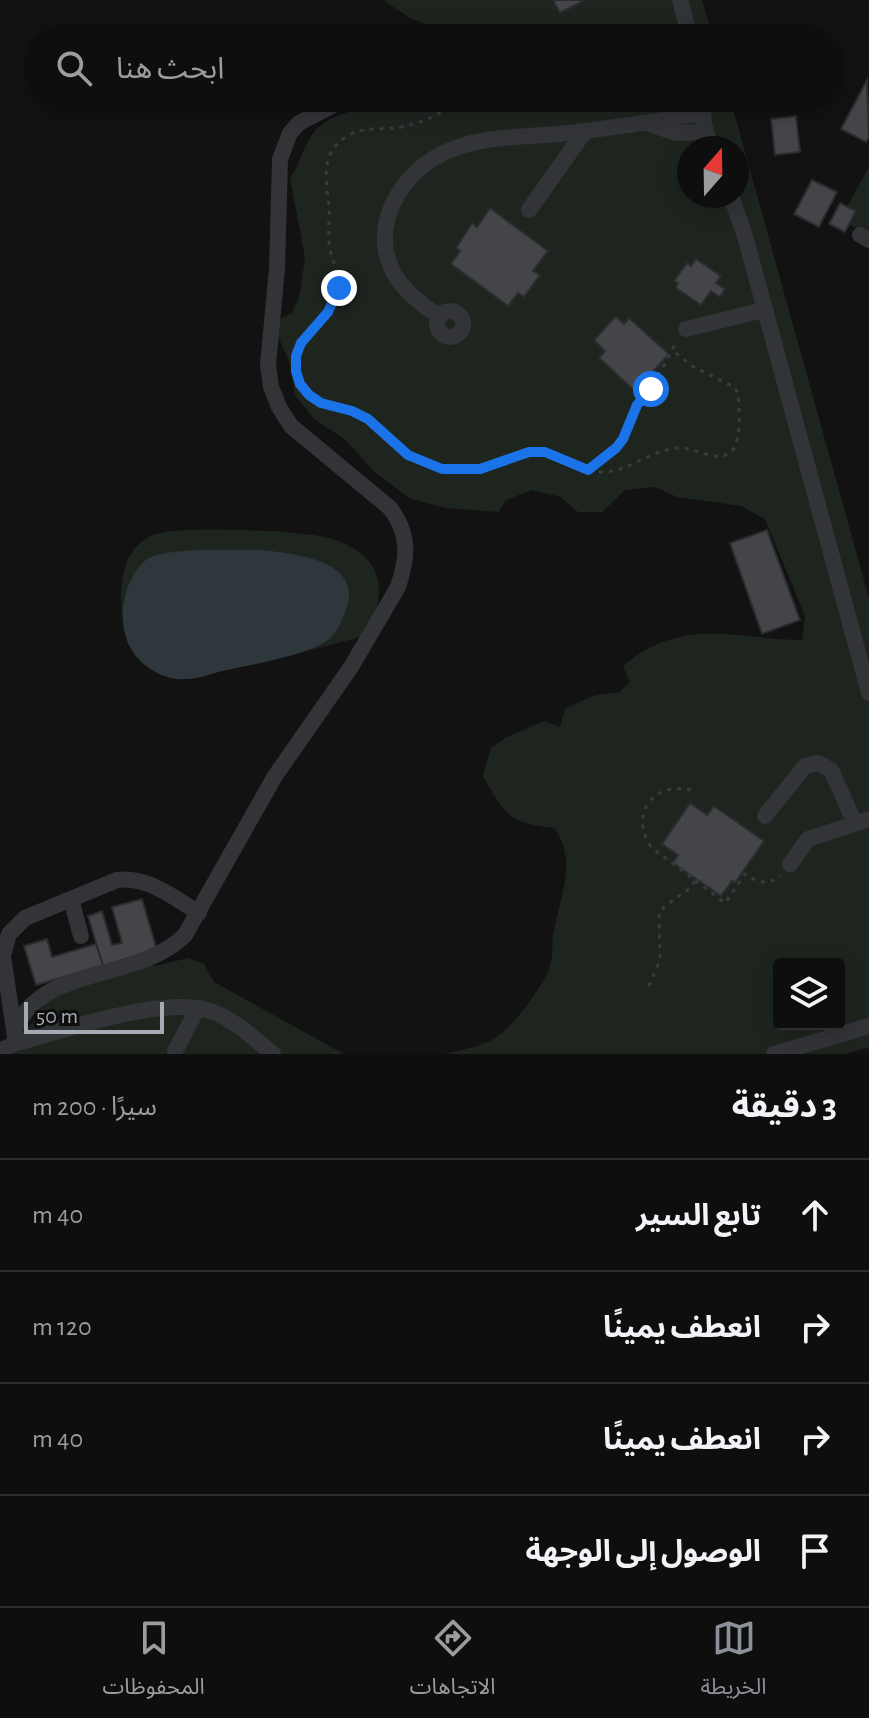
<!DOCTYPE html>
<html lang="ar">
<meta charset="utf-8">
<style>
:root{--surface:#0e0e0e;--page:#171717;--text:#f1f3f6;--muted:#9b9c9e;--line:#2e2e2e;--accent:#8c9099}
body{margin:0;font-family:"Alegreya Sans","Noto Sans Arabic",sans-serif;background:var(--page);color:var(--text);direction:rtl}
.controls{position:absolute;right:24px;bottom:24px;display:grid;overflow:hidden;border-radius:8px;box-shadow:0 4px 20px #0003}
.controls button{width:72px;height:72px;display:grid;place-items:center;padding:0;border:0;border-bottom:2px solid var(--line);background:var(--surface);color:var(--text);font:40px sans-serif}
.compass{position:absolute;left:677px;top:136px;width:72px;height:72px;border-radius:50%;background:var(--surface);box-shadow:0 4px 20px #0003;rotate:20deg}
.scale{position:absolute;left:24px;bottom:20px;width:140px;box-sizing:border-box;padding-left:8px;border:4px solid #a4aab2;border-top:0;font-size:22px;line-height:28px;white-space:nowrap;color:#a4aab2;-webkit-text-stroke:6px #0d0d0e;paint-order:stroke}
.stop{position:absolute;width:24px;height:24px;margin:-18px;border:6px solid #1a73e8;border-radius:50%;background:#fff}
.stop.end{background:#1a73e8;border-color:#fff;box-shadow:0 2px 8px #0008}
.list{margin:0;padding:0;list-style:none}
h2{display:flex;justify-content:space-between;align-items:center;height:104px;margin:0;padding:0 32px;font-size:34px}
h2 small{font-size:26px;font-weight:400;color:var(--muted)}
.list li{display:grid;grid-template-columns:52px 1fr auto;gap:24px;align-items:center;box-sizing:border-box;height:112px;padding:0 32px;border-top:2px solid var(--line)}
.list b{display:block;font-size:30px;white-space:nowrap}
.list em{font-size:26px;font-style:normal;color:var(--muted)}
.icon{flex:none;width:44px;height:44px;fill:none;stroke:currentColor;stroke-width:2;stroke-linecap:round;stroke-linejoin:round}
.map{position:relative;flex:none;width:869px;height:1054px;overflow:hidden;direction:ltr}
.search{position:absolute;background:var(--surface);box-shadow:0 4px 20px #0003;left:24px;right:24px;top:24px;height:88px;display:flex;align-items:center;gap:20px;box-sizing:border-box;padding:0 28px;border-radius:44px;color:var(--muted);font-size:30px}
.sheet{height:552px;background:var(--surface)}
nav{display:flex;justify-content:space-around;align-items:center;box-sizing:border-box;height:112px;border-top:2px solid var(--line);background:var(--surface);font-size:22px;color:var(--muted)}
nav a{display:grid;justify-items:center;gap:4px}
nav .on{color:var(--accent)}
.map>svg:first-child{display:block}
</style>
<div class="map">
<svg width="869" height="1054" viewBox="0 0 869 1054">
<rect width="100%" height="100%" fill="#121213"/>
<g fill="#1e251f" fill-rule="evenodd">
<polygon points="383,0 702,0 713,38 443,38 441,30 410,18"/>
<path d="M 389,98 L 730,98 L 869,598 L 869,1047 L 844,1054 L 446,1054 C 466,1049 487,1046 503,1032 C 518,1019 544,985 550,966 C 553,957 552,945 553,935 C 559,899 579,861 554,828 C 508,823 505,815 483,776 L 491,748 L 505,738 L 544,721 L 560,727 L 565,709 L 592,696 L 619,692 L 630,682 L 623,666 C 682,616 734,639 802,640 L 805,616 L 765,519 L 741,506 L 677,497 L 655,487 L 625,490 L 602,512 L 578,512 L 561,497 L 532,490 L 506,500 L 499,512 L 446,508 L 411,499 L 373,471 L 346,440 L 314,419 L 295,395 L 289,361 L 277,334 L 281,318 L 292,313 L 300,294 L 305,257 L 290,178 C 299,166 302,151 310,138 C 325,112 362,110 388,101 ZM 689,148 L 737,148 L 737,196 L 689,196 ZM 779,964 L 839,964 L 839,1024 L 779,1024 Z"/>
<polygon points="869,167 869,234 840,220"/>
<path d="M 278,531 C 296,534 318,534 335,540 C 385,557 389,595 364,636 L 285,657 L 329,640 L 262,550 L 174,552 L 150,557 L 124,596 L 122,620 C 120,592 119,552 149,537 C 171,525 250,531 278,531 Z"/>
<polygon points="188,958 204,964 214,982 344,1054 0,1054 0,1041 7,1042 31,1025 45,1000 133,967 160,965"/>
</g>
<path fill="#2e373c" d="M 262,550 C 295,554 364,560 346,609 C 342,620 337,634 328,640 C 304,656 250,665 222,671 C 211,674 198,679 186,679 C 162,681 137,664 128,643 C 121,626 121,605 127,589 C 132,577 137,567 147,559 C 163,547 239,550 262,550 Z"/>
<g fill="#434548" stroke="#2c2c2f" stroke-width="2">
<polygon points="553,0 585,0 560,13"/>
<polygon points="867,80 869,137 866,142 841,129"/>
<polygon points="796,116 800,152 775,155 771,119"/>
<polygon points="812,180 837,192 819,227 794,214"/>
<polygon points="840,203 856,211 845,232 829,224"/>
<polygon points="490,208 548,251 533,271 540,275 524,297 518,293 508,306 451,264 460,251 456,248 472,223 477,227"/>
<polygon points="696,259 721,276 716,283 725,289 720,297 711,291 701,305 676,288 678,283 674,281 687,263 691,266"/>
<polygon points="616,316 624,324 629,318 669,354 635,391 599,358 605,351 594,340"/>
<polygon points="767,530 800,620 762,634 730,543"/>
<polygon points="690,803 707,815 714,806 764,841 735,883 732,881 721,896 673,863 678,855 662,844"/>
<polygon points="142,899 157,950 103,966 88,916 102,911 112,945 122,943 112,907"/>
<polygon points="47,939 52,957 96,944 103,966 36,985 24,946"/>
</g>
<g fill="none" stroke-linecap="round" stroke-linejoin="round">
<g stroke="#393b3e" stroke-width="3" stroke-dasharray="4 6" stroke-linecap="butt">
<path d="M 467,98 C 446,110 425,123 401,127 C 385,130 368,127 353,133 C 319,149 326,177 329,207 C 330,221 327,235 330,249 C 332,262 341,275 338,290 C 331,322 288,337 296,373 C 304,405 334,402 358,414 C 373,422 382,432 394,444 C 417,465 448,474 478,469 C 500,466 519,451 541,452 C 564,453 581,473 604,472 C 630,471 652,449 679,448 C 695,447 717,464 731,452 C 742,442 739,408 738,393 L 734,387 L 692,366 L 672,350"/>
<polyline points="588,470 608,455 623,439 637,405 651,389 677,341"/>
<path d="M 691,790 C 653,781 629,814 651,847 L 725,903 L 745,874 C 757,882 768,886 781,876"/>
<polyline points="649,986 660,960 659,913 665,906 689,889 695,881"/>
</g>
<g stroke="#333438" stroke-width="16">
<polyline points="680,0 690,38"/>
<polyline points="702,98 704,124 710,148"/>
<polyline points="652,125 676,133 705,132"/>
<polyline points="731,196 745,236 869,693"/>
<polyline points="529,210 585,131"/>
<polyline points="860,235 869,240"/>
<circle cx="450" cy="324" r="13"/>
<path d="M 439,316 C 409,297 383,273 385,234 C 386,215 394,199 405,184 C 446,132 510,139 569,133 C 614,127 658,122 702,113"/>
<polyline points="686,329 763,310"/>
<polyline points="765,816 805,766 818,763 831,770 855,823"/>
<polyline points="790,864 808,839 869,819"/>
<polyline points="71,899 81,936"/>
<path d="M 14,1031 C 42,963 137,983 185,935 L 275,776 L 351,667 L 398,587 C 408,557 410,534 390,508 L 291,426 L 279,407 L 271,387 L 268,365 L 277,269 L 280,159 L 290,133 L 299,123 L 338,103"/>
<path d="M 16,1043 L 3,956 L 9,934 L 25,918 L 117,880 C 148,876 174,898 199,913"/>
<path d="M 0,1051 L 16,1043 C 67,1030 165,994 213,1012 C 236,1021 255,1039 273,1054"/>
<polyline points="175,1051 198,1008"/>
<polyline points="774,1054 869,1026"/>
</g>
</g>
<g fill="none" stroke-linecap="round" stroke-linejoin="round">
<polyline stroke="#1a73e8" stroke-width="10" points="339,288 328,312 301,343 296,356 296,371 300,384 309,395 321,403 352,411 368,419 408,455 442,469 480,469 529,452 545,452 588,470 616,448 623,439 637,405 651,389"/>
</g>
</svg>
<div class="controls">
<button><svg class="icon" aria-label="layers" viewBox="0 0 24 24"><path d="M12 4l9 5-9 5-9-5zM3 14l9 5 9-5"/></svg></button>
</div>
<svg class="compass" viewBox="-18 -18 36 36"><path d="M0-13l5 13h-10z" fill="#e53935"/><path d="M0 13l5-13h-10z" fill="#9b9c9e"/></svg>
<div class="scale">50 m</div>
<div class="stop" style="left:651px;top:389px"></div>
<div class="stop end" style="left:339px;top:288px"></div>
<div class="search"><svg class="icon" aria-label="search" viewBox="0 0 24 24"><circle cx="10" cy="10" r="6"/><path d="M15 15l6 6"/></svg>ابحث هنا</div>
</div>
<section class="sheet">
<h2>3 دقيقة<small>سيرًا · 200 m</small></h2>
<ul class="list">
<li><svg class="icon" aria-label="ahead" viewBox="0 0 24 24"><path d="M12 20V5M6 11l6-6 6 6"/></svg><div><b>تابع السير</b></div><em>40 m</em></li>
<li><svg class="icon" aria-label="right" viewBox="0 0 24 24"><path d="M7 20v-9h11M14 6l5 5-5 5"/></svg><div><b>انعطف يمينًا</b></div><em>120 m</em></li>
<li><svg class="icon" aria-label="right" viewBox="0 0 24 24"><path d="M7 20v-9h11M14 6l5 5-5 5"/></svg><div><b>انعطف يمينًا</b></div><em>40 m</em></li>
<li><svg class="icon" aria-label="arrive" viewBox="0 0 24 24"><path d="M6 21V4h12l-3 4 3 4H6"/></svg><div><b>الوصول إلى الوجهة</b></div></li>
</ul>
</section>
<nav>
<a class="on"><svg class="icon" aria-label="map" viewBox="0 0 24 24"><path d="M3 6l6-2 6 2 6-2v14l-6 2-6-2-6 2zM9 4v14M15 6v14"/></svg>الخريطة</a>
<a><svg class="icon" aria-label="directions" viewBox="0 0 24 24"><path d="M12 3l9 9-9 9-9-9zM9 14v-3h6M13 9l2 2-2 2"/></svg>الاتجاهات</a>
<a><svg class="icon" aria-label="saved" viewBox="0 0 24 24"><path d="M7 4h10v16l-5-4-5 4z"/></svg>المحفوظات</a>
</nav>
